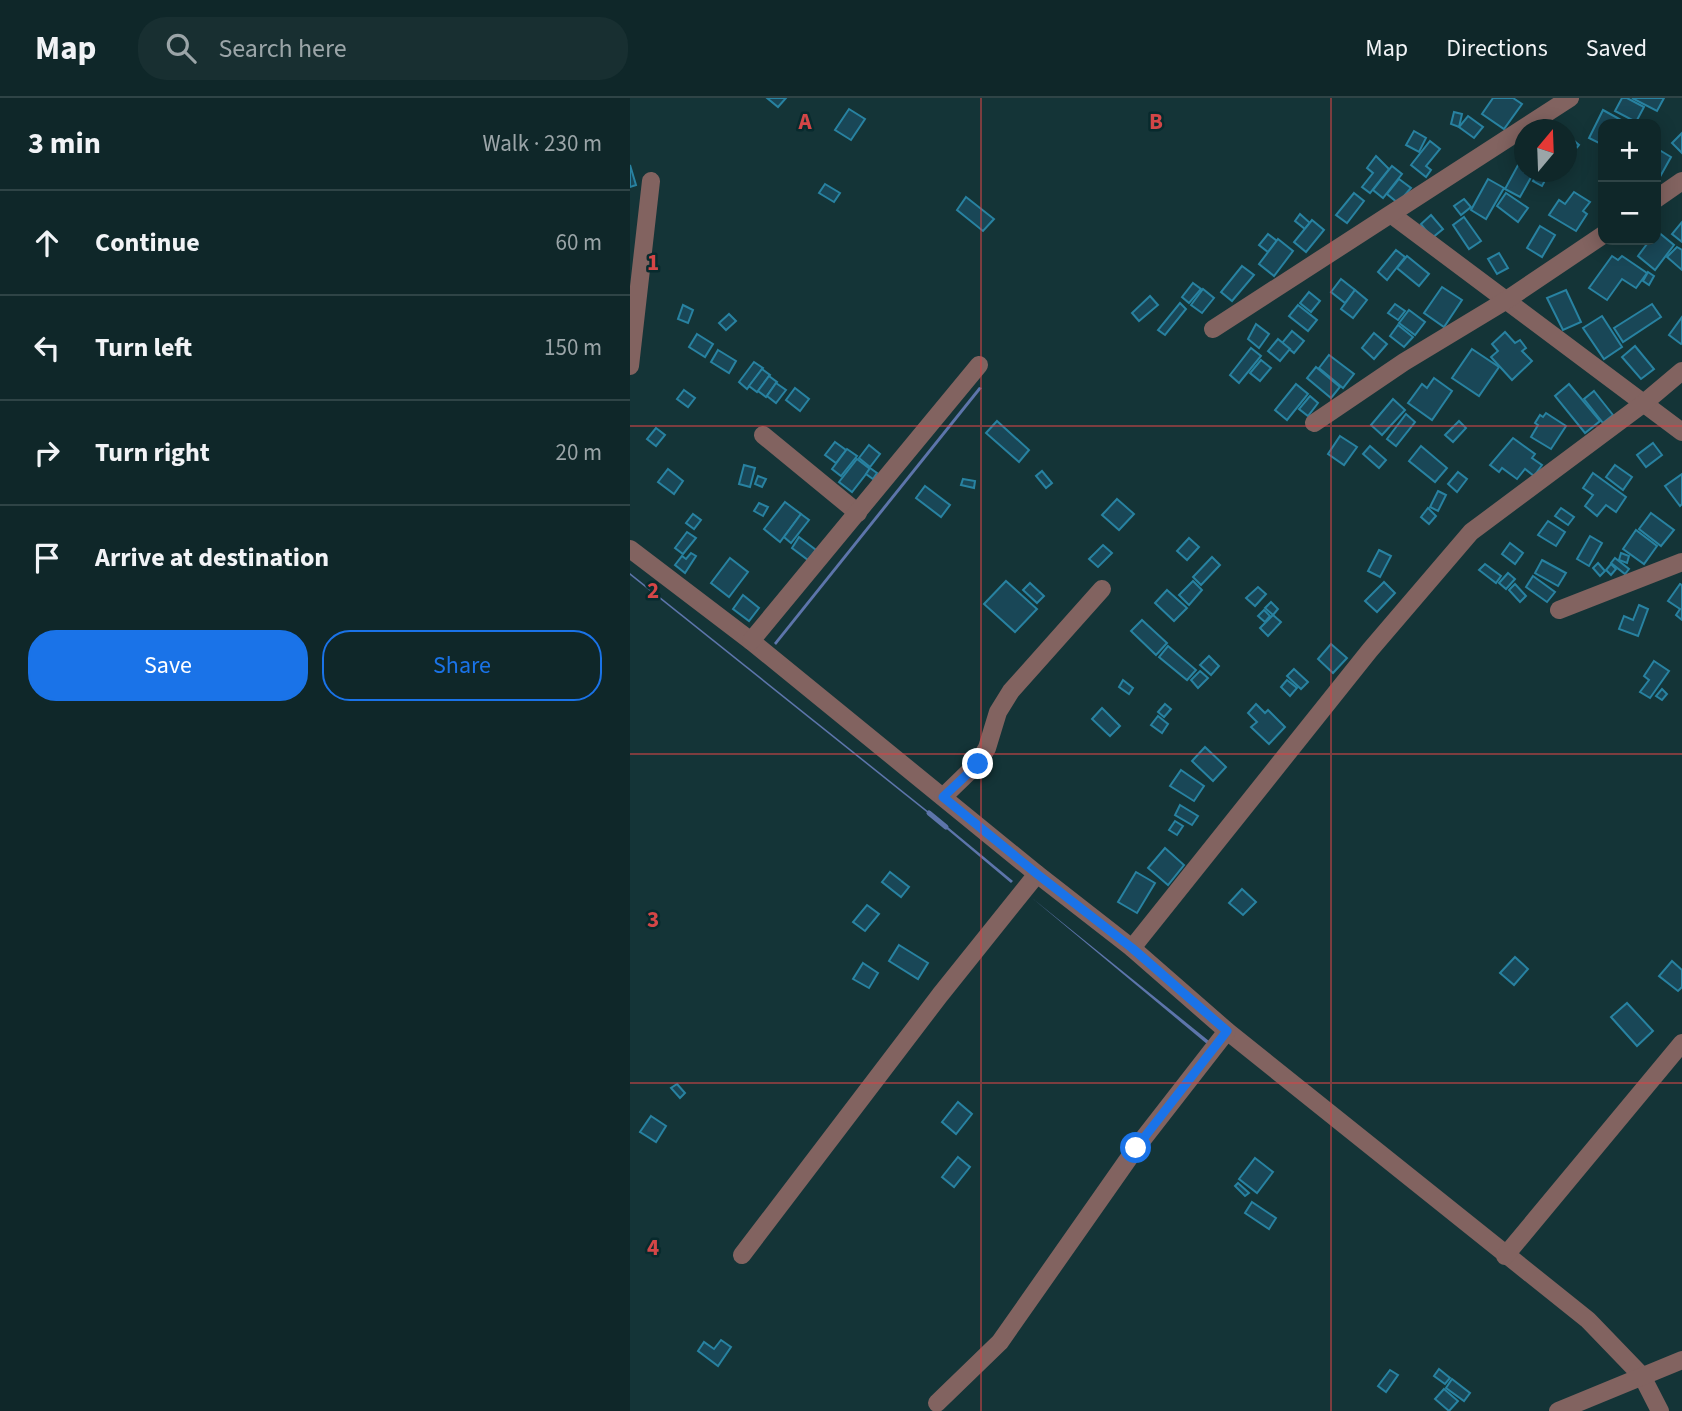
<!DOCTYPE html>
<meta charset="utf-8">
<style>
:root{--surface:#0f2729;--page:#182f31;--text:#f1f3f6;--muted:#9ba5a8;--line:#2f4446;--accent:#1a73e8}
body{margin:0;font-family:"Source Sans 3",sans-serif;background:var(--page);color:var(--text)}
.controls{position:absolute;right:21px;top:21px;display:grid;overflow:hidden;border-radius:14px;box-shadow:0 4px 18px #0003}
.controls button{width:63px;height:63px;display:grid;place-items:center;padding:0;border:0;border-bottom:2px solid var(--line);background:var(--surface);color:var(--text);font:35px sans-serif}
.compass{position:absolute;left:884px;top:21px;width:63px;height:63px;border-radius:50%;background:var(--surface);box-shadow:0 4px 18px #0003;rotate:19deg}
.stop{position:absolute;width:21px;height:21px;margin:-16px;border:5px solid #1a73e8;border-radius:50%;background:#fff}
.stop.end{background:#1a73e8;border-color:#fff;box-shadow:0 2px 7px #0008}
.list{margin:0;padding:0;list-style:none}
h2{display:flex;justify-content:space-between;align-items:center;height:91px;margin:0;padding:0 28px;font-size:30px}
h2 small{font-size:23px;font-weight:400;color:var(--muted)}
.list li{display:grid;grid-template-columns:46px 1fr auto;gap:21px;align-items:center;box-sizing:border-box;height:105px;padding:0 28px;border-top:2px solid var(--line)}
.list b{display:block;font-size:26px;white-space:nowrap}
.list em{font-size:23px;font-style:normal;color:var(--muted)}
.actions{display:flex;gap:14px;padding:21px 28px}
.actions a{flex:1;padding:16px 0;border:2px solid var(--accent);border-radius:28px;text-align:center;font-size:24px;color:var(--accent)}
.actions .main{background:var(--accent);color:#fff}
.icon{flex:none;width:38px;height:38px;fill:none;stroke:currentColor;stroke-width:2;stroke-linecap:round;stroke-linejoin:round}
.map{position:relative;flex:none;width:1052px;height:1313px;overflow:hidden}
header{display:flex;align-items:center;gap:42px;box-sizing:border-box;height:98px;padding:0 35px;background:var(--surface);border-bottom:2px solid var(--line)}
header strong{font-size:33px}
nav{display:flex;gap:38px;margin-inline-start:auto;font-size:24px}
.search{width:490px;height:63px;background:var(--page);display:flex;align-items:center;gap:18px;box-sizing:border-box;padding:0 24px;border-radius:28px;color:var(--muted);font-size:26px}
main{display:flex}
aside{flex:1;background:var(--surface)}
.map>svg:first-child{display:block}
</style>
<header>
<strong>Map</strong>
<div class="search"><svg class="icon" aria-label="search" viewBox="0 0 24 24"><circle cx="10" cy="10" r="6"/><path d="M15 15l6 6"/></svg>Search here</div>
<nav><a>Map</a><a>Directions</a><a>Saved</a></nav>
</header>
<main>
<aside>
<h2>3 min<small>Walk · 230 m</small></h2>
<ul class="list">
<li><svg class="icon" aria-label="ahead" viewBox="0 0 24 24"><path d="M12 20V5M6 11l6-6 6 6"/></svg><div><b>Continue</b></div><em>60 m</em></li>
<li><svg class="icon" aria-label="left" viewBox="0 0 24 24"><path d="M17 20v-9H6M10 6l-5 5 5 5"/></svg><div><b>Turn left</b></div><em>150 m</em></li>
<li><svg class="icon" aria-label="right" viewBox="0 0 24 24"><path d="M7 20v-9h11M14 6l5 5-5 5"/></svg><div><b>Turn right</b></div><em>20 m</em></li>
<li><svg class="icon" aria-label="arrive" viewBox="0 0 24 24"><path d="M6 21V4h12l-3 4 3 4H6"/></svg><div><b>Arrive at destination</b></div></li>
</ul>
<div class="actions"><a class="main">Save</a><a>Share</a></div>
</aside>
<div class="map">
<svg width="1052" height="1313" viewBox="0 0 1052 1313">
<rect width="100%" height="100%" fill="#143437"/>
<g fill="#5d75ab">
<polygon points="349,289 352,290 146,547 144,545"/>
<polygon points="0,475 304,718 304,720 0,477"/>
<polygon points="313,725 383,783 381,785 312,727"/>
<polygon points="402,800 579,943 577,946"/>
</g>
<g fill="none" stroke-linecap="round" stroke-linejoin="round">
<polyline stroke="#5d75ab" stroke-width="5" points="299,715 316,729"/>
</g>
<g fill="#194757" stroke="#2882a1" stroke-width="2">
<polygon points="137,0 156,0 148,9"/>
<polygon points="863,0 883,0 892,6 874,31 852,16"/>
<polygon points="992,0 997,0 1014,9 1006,24 985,13"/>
<polygon points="1002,0 1034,0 1027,13"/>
<polygon points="219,11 235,21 221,42 205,32"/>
<polygon points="973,12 993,23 992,26 973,26 973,47 959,40"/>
<polygon points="824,14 832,16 829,29 821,26"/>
<polygon points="838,18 853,29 844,40 829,29"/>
<polygon points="784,33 796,40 789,54 776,47"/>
<polygon points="1052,35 1052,55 1042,45"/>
<polygon points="936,36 949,47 936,63"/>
<polygon points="800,43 810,51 796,68 801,72 796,79 781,67"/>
<polygon points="1026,50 1041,59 1026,86"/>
<polygon points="746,58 759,71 740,95 732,89 743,75 737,70"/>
<polygon points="893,58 894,74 904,74 890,99 875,91"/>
<polygon points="0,67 6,87 0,89"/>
<polygon points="762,68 772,76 753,100 743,92"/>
<polygon points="908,74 919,75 912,88 903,83"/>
<polygon points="769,81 781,90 768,105 757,96"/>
<polygon points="858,81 874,90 856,121 841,112"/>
<polygon points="195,86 210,95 204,104 189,95"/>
<polygon points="944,94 960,104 953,113 957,116 946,133 919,117 929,102 935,106"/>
<polygon points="724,95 734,103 717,125 706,117"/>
<polygon points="876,95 898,110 888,124 867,108"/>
<polygon points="336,99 364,121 353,133 327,112"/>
<polygon points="834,101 841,109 831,117 824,108"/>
<polygon points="670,116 680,125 675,131 665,123"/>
<polygon points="801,117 813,131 802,140 791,126"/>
<polygon points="834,119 851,143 839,151 823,127"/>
<polygon points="682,122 694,132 676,154 664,144"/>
<polygon points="1052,124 1052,144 1042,136"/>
<polygon points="910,128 925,137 912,159 897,150"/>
<polygon points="1027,133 1044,147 1025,172 1008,158 1020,142 1026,142"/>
<polygon points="638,136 647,143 638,154 629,147"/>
<polygon points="648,141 663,153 644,178 629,166"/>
<polygon points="1047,149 1052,152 1052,172 1037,159"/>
<polygon points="766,152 775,159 757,182 748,174"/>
<polygon points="869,155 878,170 867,176 858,161"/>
<polygon points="777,158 799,176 789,188 767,170"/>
<polygon points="982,158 988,162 992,158 1017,175 1006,190 992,181 977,202 959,190"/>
<polygon points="612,168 624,177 602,203 591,194"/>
<polygon points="1018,174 1024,178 1019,187 1013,183"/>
<polygon points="711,181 725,192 715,205 701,194"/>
<polygon points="563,185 571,191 559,205 552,199"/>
<polygon points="812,189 832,202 814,229 794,215"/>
<polygon points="573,191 584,200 572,215 561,207"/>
<polygon points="725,192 737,202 723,220 711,211"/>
<polygon points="936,192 951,224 933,232 917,200"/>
<polygon points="679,194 690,203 681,214 670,205"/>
<polygon points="520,198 528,207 509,223 502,215"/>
<polygon points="550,205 556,211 535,237 528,232"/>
<polygon points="765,206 775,213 768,222 758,215"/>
<polygon points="1022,206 1031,219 993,244 984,230"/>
<polygon points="53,207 63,212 58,225 48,221"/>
<polygon points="668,207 687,222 678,233 659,218"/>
<polygon points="779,212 795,224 785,237 769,225"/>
<polygon points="99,216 106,223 96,232 89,225"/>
<polygon points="972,218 992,249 974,261 953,230"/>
<polygon points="1052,219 1052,245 1051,246 1039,237"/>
<polygon points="626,226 639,236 629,250 618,241"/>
<polygon points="768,227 783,239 774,249 760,238"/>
<polygon points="662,233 674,243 664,255 652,245"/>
<polygon points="875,234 885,245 890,242 896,250 892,253 902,263 882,282 861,259 868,253 862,246"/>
<polygon points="744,235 757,246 744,261 732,250"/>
<polygon points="67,236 83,246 75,259 59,249"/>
<polygon points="648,241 660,251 650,263 638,253"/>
<polygon points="1005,248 1024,271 1011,281 992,259"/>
<polygon points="621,250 631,258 609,285 600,277"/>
<polygon points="842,251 869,269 849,298 822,280"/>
<polygon points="88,252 106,263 99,275 81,264"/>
<polygon points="699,257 724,276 713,290 689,270"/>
<polygon points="631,262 641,270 630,283 620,275"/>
<polygon points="124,264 133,270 117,291 109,284"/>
<polygon points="686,269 710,289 701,300 677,280"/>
<polygon points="132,271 140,277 127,294 119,288"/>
<polygon points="139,278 147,284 136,299 128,293"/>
<polygon points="804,280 822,293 802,322 778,305 792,286 797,290"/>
<polygon points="146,285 156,292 146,305 137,298"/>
<polygon points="666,286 678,296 657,322 645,312"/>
<polygon points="939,286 970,323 955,335 925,298"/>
<polygon points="165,290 179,301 170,313 156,302"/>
<polygon points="54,292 65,300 58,309 47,301"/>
<polygon points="964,293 983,317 973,325 954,301"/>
<polygon points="680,298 688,305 678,318 669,311"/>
<polygon points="763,301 775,312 752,337 741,327"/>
<polygon points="916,315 936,328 921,351 901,339 908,327 905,325 910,317 913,319"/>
<polygon points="776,316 785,324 766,348 757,341"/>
<polygon points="367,323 399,352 389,364 356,335"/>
<polygon points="829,323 836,330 823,344 815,337"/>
<polygon points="26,330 35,337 26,348 17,341"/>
<polygon points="710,338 727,349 714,367 698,356"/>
<polygon points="883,340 905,356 902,360 912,367 904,378 895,371 887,381 872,370 869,374 860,367"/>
<polygon points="205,344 216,352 206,365 195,357"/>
<polygon points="1023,345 1032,357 1016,369 1007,357"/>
<polygon points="239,347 250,356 240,369 229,360"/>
<polygon points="740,348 756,362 749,370 733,356"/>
<polygon points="791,348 817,370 805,384 779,363"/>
<polygon points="217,351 227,358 211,378 202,371"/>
<polygon points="227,361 240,371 222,394 209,384"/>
<polygon points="114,367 125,370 120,389 109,386"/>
<polygon points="985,367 1002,379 993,392 976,379"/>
<polygon points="240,370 247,375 243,381 236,376"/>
<polygon points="38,371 53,383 44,396 28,384"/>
<polygon points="412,373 422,385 416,390 406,378"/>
<polygon points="828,374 837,381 827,394 818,386"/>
<polygon points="963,375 996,399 986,414 976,407 967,418 955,408 963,397 953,390"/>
<polygon points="1052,376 1052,406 1050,408 1035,388"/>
<polygon points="128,378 136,381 132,389 125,386"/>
<polygon points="333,381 345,383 344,390 331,387"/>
<polygon points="295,388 320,407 311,419 286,400"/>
<polygon points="808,393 816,397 808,413 800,409"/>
<polygon points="487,401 504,416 489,432 472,417"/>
<polygon points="155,404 171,416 150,444 134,431"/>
<polygon points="129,405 138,409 133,418 124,413"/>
<polygon points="798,410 806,418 799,426 791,419"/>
<polygon points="931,410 944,419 938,427 925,418"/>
<polygon points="1021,415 1044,432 1031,448 1009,431"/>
<polygon points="63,416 71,422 64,431 56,425"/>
<polygon points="171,416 179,422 161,445 154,439"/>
<polygon points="918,423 935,434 926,448 908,437"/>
<polygon points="1006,432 1027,448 1014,466 993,451"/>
<polygon points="57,434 66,440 53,456 45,450"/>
<polygon points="960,438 972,445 959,468 947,461"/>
<polygon points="169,439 186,452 178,462 162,450"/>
<polygon points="559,440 569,449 557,462 547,453"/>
<polygon points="880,445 893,455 885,466 872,456"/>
<polygon points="473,447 482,455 468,469 459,461"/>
<polygon points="749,452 761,458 750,479 738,473"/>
<polygon points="61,455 66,458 55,475 45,467 52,458 56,461"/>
<polygon points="991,455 999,458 997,465 989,462"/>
<polygon points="582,459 590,467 571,487 563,479"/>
<polygon points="100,460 118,474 99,499 81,485"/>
<polygon points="985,460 999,471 995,476 981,465"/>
<polygon points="912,462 936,475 928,488 905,475"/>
<polygon points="968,465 975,473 970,478 963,470"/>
<polygon points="855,466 871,478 866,485 849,472"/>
<polygon points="981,466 986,471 981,477 976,472"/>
<polygon points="878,475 885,481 876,491 869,485"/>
<polygon points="903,478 925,494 917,504 896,489"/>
<polygon points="376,483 407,511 385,534 354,506"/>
<polygon points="563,483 572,492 559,507 549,497"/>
<polygon points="754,484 765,495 747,514 735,503"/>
<polygon points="400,485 414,498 407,505 393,492"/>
<polygon points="885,486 896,498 890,504 879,492"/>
<polygon points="1050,486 1052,487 1052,522 1046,517 1050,511 1038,503"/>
<polygon points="628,489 636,496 625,508 616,500"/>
<polygon points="537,492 557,510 544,523 525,505"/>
<polygon points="113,497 129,510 119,523 103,511"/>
<polygon points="641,504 648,511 643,517 635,510"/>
<polygon points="1009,507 1018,511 1008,538 989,531 994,518 1003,522"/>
<polygon points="634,512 640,518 635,524 628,518"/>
<polygon points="643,517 651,524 638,538 630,530"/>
<polygon points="512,522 537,545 526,557 501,533"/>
<polygon points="701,546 717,560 703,575 688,561"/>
<polygon points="538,548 566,572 557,582 529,559"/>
<polygon points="579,558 589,568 581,577 570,567"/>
<polygon points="1024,563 1039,573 1020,600 1010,594 1019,582 1014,578"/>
<polygon points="664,571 678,584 671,591 657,578"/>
<polygon points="570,573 578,580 568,590 561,582"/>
<polygon points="493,582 503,590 499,596 489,589"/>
<polygon points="657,582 667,590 660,598 651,589"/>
<polygon points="1032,591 1037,596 1032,602 1026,598"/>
<polygon points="535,606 541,611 534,619 528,614"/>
<polygon points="626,606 635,615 638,612 655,629 639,646 621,629 627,624 618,615"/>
<polygon points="472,610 490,628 480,638 462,621"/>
<polygon points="528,618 538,626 532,635 521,627"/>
<polygon points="575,649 596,669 583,683 562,663"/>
<polygon points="551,672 574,688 564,703 540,688"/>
<polygon points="550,707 568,718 562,727 545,717"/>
<polygon points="545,723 553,728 547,737 539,732"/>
<polygon points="535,750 554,767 538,787 518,770"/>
<polygon points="260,774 279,789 271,799 252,784"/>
<polygon points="506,774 525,785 507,815 488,804"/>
<polygon points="612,791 626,804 613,817 599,805"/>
<polygon points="237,807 249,816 235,833 223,824"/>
<polygon points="269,847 298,865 288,881 259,863"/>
<polygon points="885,859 898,871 884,887 870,875"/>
<polygon points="1042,863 1052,872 1052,889 1048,893 1029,878"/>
<polygon points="233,865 248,875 239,890 223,881"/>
<polygon points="997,905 1023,933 1007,948 981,919"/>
<polygon points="47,986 55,995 50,1000 41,990"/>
<polygon points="328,1004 342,1016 326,1036 312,1024"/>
<polygon points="21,1018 36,1028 26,1044 10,1034"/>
<polygon points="328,1059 340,1069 324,1089 312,1079"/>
<polygon points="625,1060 643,1074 627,1095 609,1081"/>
<polygon points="608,1085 619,1095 615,1098 605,1088"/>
<polygon points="622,1104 646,1120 639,1131 615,1115"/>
<polygon points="91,1242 101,1249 88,1268 68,1253 74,1244 84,1251"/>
<polygon points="809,1271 820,1280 815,1286 804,1278"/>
<polygon points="760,1272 768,1277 756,1294 748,1288"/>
<polygon points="822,1281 840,1295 834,1303 816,1290"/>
<polygon points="814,1291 828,1303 819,1313 805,1301"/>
</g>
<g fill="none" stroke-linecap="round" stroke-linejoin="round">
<g stroke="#826360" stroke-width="18">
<polyline points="1026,101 1052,83"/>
<polyline points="762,117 1052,334"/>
<polyline points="583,231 940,0"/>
<polyline points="0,268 21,83"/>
<polyline points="684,325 774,264 875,203 973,137"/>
<polyline points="133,337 228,415"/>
<polyline points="0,451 121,543 407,776 502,850 597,933 958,1222 1012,1278 1030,1313"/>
<polyline points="929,512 1052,464"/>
<polyline points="121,543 349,267"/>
<polyline points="313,699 348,665 357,650 368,614 381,593 472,491"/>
<polyline points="502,850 740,552 841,434 1014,305 1052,273"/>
<polyline points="112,1157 310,897 407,776"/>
<polyline points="875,1158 1052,945"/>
<polyline points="307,1305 370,1244 506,1050 597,933"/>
<polyline points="928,1313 1052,1262"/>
</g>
</g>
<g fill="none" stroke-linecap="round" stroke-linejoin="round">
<polyline stroke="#1a73e8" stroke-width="9" points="348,666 313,699 407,776 502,850 597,933 506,1050"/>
</g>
<path fill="none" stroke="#d34647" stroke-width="2" stroke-opacity="0.55" d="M 351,0 L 351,1313M 701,0 L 701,1313M 0,328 L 1052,328M 0,656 L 1052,656M 0,985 L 1052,985"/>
<g font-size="23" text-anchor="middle" font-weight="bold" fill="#d34647" stroke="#082a2d" stroke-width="5" stroke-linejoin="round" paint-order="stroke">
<text x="175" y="31">A</text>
<text x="526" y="31">B</text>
<text x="23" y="172">1</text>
<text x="23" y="500">2</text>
<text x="23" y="829">3</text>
<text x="23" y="1157">4</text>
</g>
</svg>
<div class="controls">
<button>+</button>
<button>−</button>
</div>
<svg class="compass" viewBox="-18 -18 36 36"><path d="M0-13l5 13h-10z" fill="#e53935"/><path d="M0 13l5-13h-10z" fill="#9ba5a8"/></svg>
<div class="stop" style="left:506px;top:1050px"></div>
<div class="stop end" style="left:348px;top:666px"></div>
</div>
</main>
